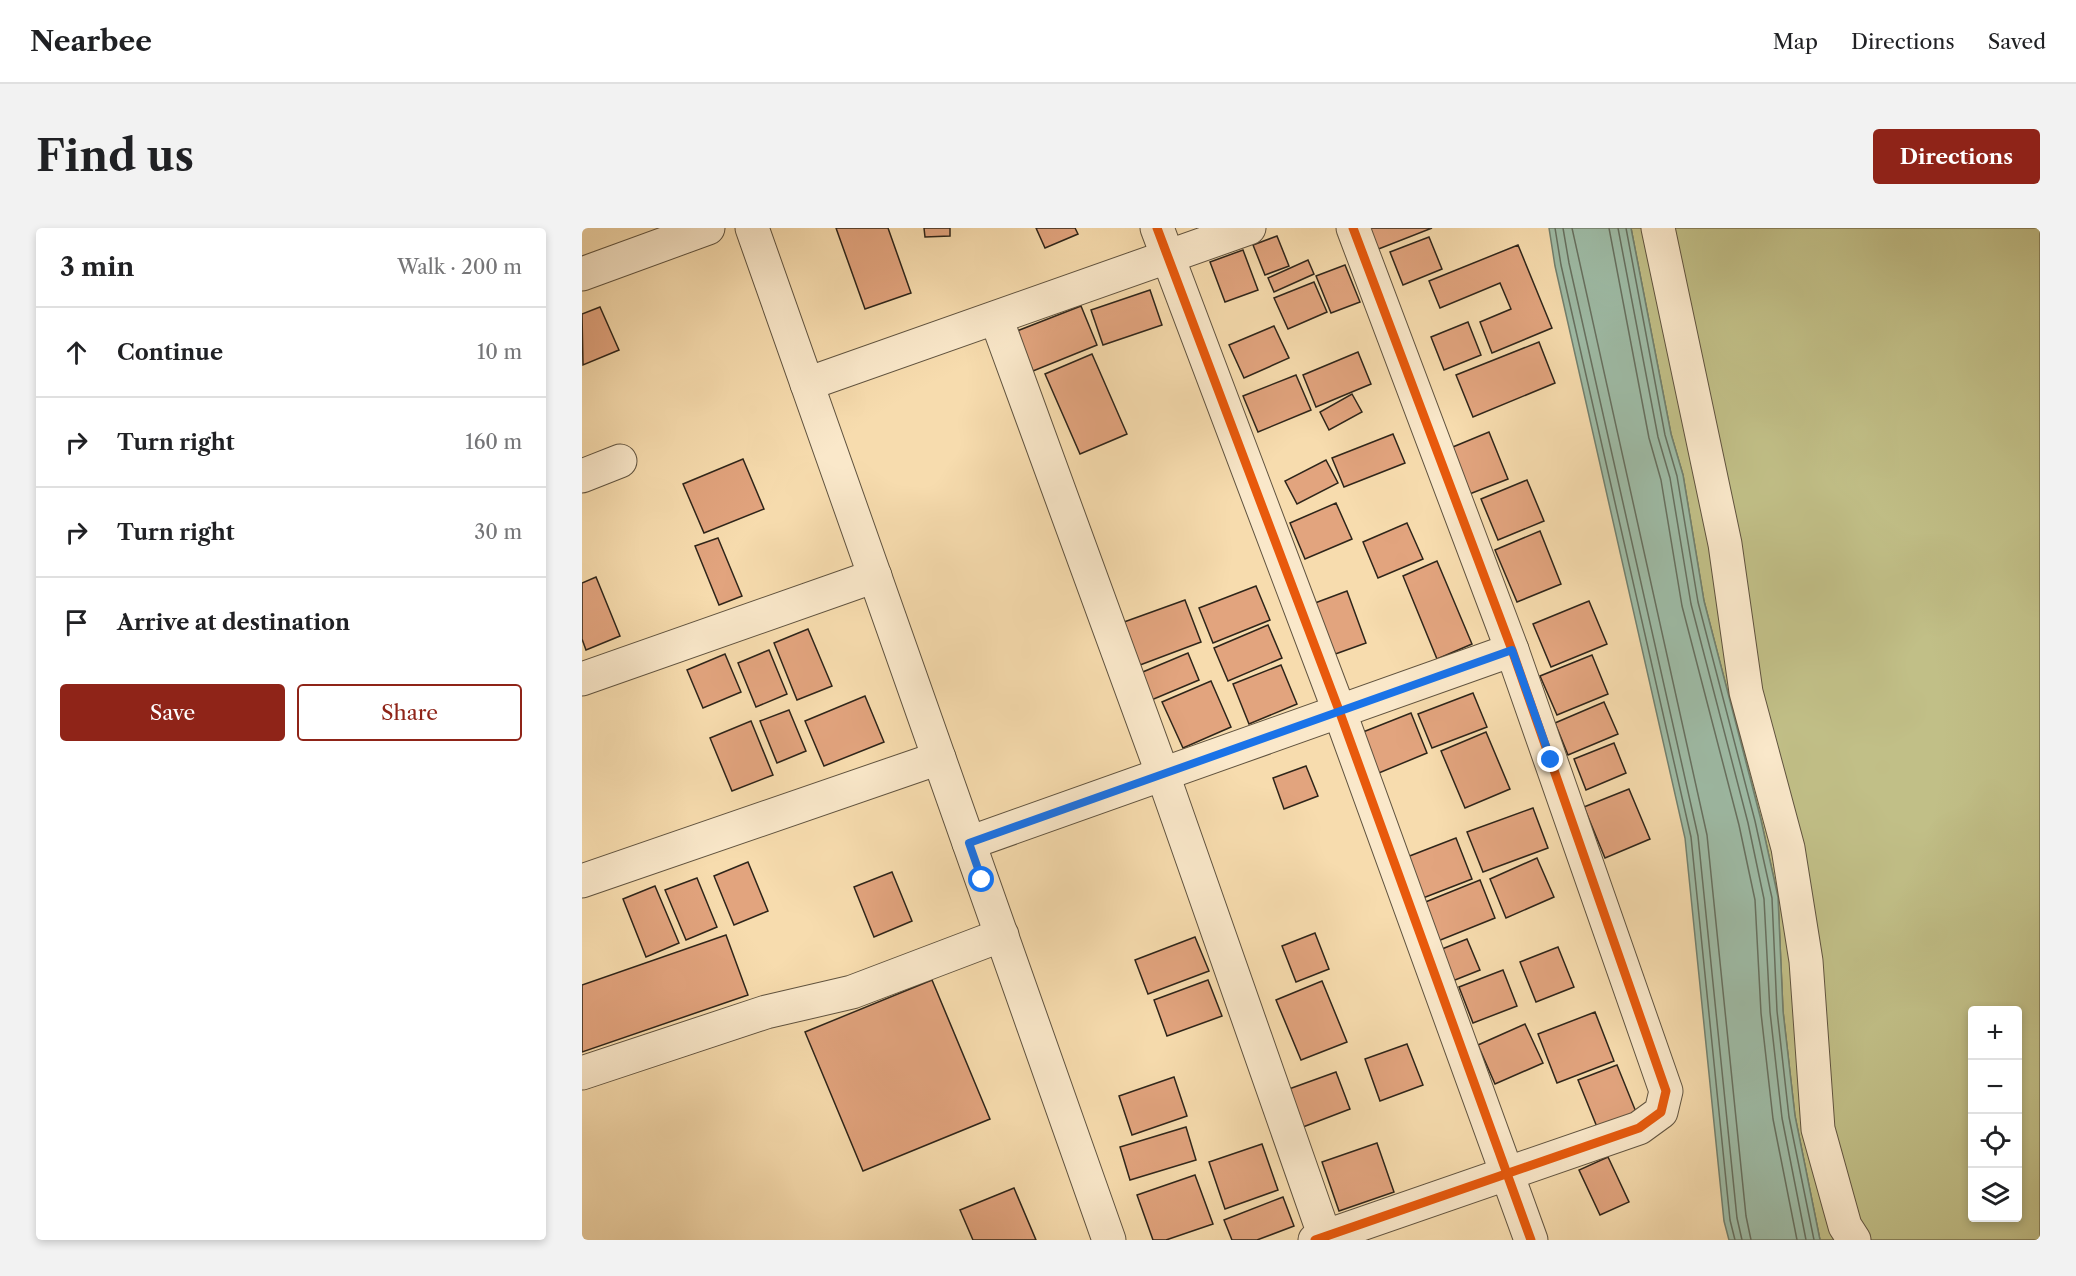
<!DOCTYPE html>
<meta charset="utf-8">
<style>
:root{--surface:#fff;--page:#f2f2f2;--text:#202124;--muted:#757577;--line:#e0e0e0;--accent:#8f2418}
body{margin:0;font-family:"Libre Caslon Text",serif;background:var(--page);color:var(--text)}
.controls{position:absolute;right:18px;bottom:18px;display:grid;overflow:hidden;border-radius:6px;box-shadow:0 3px 9px #0003}
.controls button{width:54px;height:54px;display:grid;place-items:center;padding:0;border:0;border-bottom:2px solid var(--line);background:var(--surface);color:var(--text);font:30px sans-serif}
.stop{position:absolute;width:18px;height:18px;margin:-14px;border:4px solid #1a73e8;border-radius:50%;background:#fff}
.stop.end{background:#1a73e8;border-color:#fff;box-shadow:0 2px 6px #0008}
.list{margin:0;padding:0;list-style:none}
h2{display:flex;justify-content:space-between;align-items:center;height:78px;margin:0;padding:0 24px;font-size:26px}
h2 small{font-size:20px;font-weight:400;color:var(--muted)}
.list li{display:grid;grid-template-columns:39px 1fr auto;gap:18px;align-items:center;box-sizing:border-box;height:90px;padding:0 24px;border-top:2px solid var(--line)}
.list b{display:block;font-size:22px;white-space:nowrap}
.list em{font-size:20px;font-style:normal;color:var(--muted)}
.actions{display:flex;gap:12px;padding:18px 24px}
.actions a{flex:1;padding:14px 0;border:2px solid var(--accent);border-radius:6px;text-align:center;font-size:21px;color:var(--accent)}
.actions .main{background:var(--accent);color:#fff}
.icon{flex:none;width:33px;height:33px;fill:none;stroke:currentColor;stroke-width:2;stroke-linecap:round;stroke-linejoin:round}
.map{position:relative;flex:none;width:1458px;height:1012px;overflow:hidden;border-radius:6px}
header{display:flex;align-items:center;gap:36px;box-sizing:border-box;height:84px;padding:0 30px;background:var(--surface);border-bottom:2px solid var(--line)}
header strong{font-size:28px}
nav{display:flex;gap:33px;margin-inline-start:auto;font-size:21px}
.intro{display:flex;align-items:center;justify-content:space-between;box-sizing:border-box;height:144px;padding:0 36px}
h1{margin:0;font-size:42px}
.button{padding:15px 27px;border-radius:6px;background:var(--accent);color:#fff;font-size:21px;font-weight:700}
main{display:flex;gap:36px;padding:0 36px}
aside{flex:1;background:var(--surface);border-radius:6px;box-shadow:0 3px 9px #0003}
.map>svg:first-child{display:block}
</style>
<header>
<strong>Nearbee</strong>
<nav><a>Map</a><a>Directions</a><a>Saved</a></nav>
</header>
<div class="intro"><h1>Find us</h1><a class="button">Directions</a></div>
<main>
<aside>
<h2>3 min<small>Walk · 200 m</small></h2>
<ul class="list">
<li><svg class="icon" aria-label="ahead" viewBox="0 0 24 24"><path d="M12 20V5M6 11l6-6 6 6"/></svg><div><b>Continue</b></div><em>10 m</em></li>
<li><svg class="icon" aria-label="right" viewBox="0 0 24 24"><path d="M7 20v-9h11M14 6l5 5-5 5"/></svg><div><b>Turn right</b></div><em>160 m</em></li>
<li><svg class="icon" aria-label="right" viewBox="0 0 24 24"><path d="M7 20v-9h11M14 6l5 5-5 5"/></svg><div><b>Turn right</b></div><em>30 m</em></li>
<li><svg class="icon" aria-label="arrive" viewBox="0 0 24 24"><path d="M6 21V4h12l-3 4 3 4H6"/></svg><div><b>Arrive at destination</b></div></li>
</ul>
<div class="actions"><a class="main">Save</a><a>Share</a></div>
</aside>
<div class="map">
<svg width="1458" height="1012" viewBox="0 0 1458 1012">
<rect width="100%" height="100%" fill="#f7dcae"/>
<filter id="stains"><feTurbulence type="fractalNoise" baseFrequency=".00333" numOctaves="4"/><feColorMatrix values="0 0 0 0 .2 0 0 0 0 .09 0 0 0 0 .02 0 0 0 .5 -.17"/></filter>
<radialGradient id="worn" r=".72"><stop offset=".6" stop-color="#630" stop-opacity="0"/><stop offset="1" stop-color="#630" stop-opacity=".3"/></radialGradient>
<path fill="#c1bf87" stroke="#787250" stroke-width="1.5" fill-rule="evenodd" d="M 1049,0 L 1458,0 L 1458,1012 L 1238,1012 L 1213,888 L 1201,783 L 1196,669 L 1179,592 L 1122,373 L 1101,247 L 1089,206 ZM 1390,782 L 1436,782 L 1436,990 L 1390,990 Z"/>
<polygon fill="#9ebca7" stroke="#71806f" stroke-width="1.5" points="967,0 1049,0 1089,206 1101,247 1122,373 1179,592 1196,669 1201,783 1213,888 1238,1012 1147,1012 1142,993 1103,610 973,38"/>
<g fill="none" stroke-linecap="round" stroke-linejoin="round">
<g stroke="#667060" stroke-width="1.5">
<polyline points="973,0 979,37 1109,609 1148,992 1153,1012"/>
<polyline points="981,0 987,35 1116,608 1155,990 1160,1012"/>
<polyline points="990,0 1125,607 1164,988 1169,1012"/>
<polyline points="1027,0 1067,210 1079,252 1100,378 1157,597 1173,672 1179,785 1191,891 1215,1012"/>
<polyline points="1036,0 1076,209 1088,250 1109,376 1166,595 1182,671 1188,784 1200,890 1224,1012"/>
<polyline points="1044,0 1083,207 1095,248 1116,374 1173,593 1190,670 1195,783 1207,889 1232,1012"/>
</g>
</g>
<g fill="#e2a47e" stroke="#2e251a" stroke-width="1.5">
<polygon points="254,0 306,0 329,65 283,81"/>
<polygon points="342,0 368,0 368,8 343,9"/>
<polygon points="454,0 493,0 496,6 463,20"/>
<polygon points="786,0 850,0 794,22"/>
<polygon points="695,8 707,38 683,47 671,17"/>
<polygon points="847,9 860,41 821,57 808,24"/>
<polygon points="936,17 970,100 910,125 898,94 929,81 918,55 858,80 847,53"/>
<polygon points="661,22 676,62 643,74 628,34"/>
<polygon points="726,32 732,46 692,64 686,50"/>
<polygon points="763,37 778,74 749,85 734,48"/>
<polygon points="732,54 745,84 706,101 692,70"/>
<polygon points="568,62 580,97 521,117 509,82"/>
<polygon points="499,78 515,117 451,143 435,103"/>
<polygon points="18,79 37,122 1,137 0,86"/>
<polygon points="886,94 899,127 862,142 849,109"/>
<polygon points="692,98 707,130 662,150 647,117"/>
<polygon points="957,114 973,155 891,189 874,147"/>
<polygon points="776,124 789,156 734,179 721,147"/>
<polygon points="510,126 545,206 498,226 463,146"/>
<polygon points="714,147 729,182 676,204 661,168"/>
<polygon points="770,166 780,184 747,202 738,184"/>
<polygon points="907,204 926,251 885,267 866,221"/>
<polygon points="811,206 823,235 762,259 750,230"/>
<polygon points="161,231 182,281 122,305 101,256"/>
<polygon points="744,232 756,255 715,276 703,253"/>
<polygon points="945,252 962,293 916,312 899,271"/>
<polygon points="754,275 770,311 723,331 708,295"/>
<polygon points="825,295 841,331 796,350 781,314"/>
<polygon points="958,303 979,356 935,374 913,322"/>
<polygon points="136,310 160,368 137,377 113,318"/>
<polygon points="855,333 890,416 855,431 821,348"/>
<polygon points="14,349 38,408 4,422 0,411 0,355"/>
<polygon points="674,358 688,392 631,415 617,380"/>
<polygon points="765,363 784,415 745,429 725,378"/>
<polygon points="603,372 619,414 558,437 542,394"/>
<polygon points="1007,373 1025,416 969,439 951,396"/>
<polygon points="686,397 700,430 646,453 632,420"/>
<polygon points="226,401 250,458 215,472 192,415"/>
<polygon points="187,422 205,466 174,479 156,435"/>
<polygon points="606,425 617,452 567,473 556,446"/>
<polygon points="143,426 159,464 121,480 105,442"/>
<polygon points="1010,427 1026,466 975,487 958,448"/>
<polygon points="699,437 715,476 667,496 651,456"/>
<polygon points="629,453 649,499 601,520 580,474"/>
<polygon points="891,465 905,499 850,520 836,486"/>
<polygon points="283,468 302,514 242,538 223,493"/>
<polygon points="1022,474 1036,506 986,527 973,495"/>
<polygon points="207,482 224,523 195,535 178,493"/>
<polygon points="829,485 845,525 792,547 776,506"/>
<polygon points="169,493 191,547 150,563 128,510"/>
<polygon points="904,504 928,561 883,580 859,523"/>
<polygon points="1032,515 1044,545 1004,562 992,531"/>
<polygon points="724,538 736,568 702,581 691,550"/>
<polygon points="1047,561 1068,611 1023,630 1002,579"/>
<polygon points="951,580 966,620 901,644 885,604"/>
<polygon points="874,610 890,651 841,670 825,629"/>
<polygon points="955,630 972,669 924,690 908,651"/>
<polygon points="166,634 186,683 152,697 132,648"/>
<polygon points="310,644 330,693 292,709 272,659"/>
<polygon points="115,650 135,699 104,712 83,662"/>
<polygon points="898,652 913,690 856,713 841,675"/>
<polygon points="73,658 97,715 64,729 41,671"/>
<polygon points="733,705 747,741 714,754 700,718"/>
<polygon points="144,707 166,767 0,824 0,757"/>
<polygon points="613,709 627,743 566,766 553,732"/>
<polygon points="885,711 898,742 868,754 855,723"/>
<polygon points="976,719 992,759 954,774 938,734"/>
<polygon points="921,742 935,778 891,795 877,759"/>
<polygon points="350,752 408,891 281,943 223,804"/>
<polygon points="626,752 640,788 585,808 572,772"/>
<polygon points="740,753 765,814 719,832 694,772"/>
<polygon points="1013,784 1032,833 975,855 956,806"/>
<polygon points="943,796 961,835 913,856 896,817"/>
<polygon points="825,816 841,857 798,873 783,831"/>
<polygon points="1035,837 1054,884 1015,899 996,852"/>
<polygon points="754,844 768,881 721,899 707,861"/>
<polygon points="592,849 605,888 550,907 537,868"/>
<polygon points="604,899 614,932 548,952 538,919"/>
<polygon points="795,915 812,964 757,983 740,934"/>
<polygon points="680,916 696,962 643,981 627,934"/>
<polygon points="1026,929 1047,974 1018,987 997,942"/>
<polygon points="613,947 631,996 584,1012 571,1012 555,967"/>
<polygon points="432,960 454,1012 391,1012 378,982"/>
<polygon points="701,969 712,998 675,1012 650,1012 642,992"/>
</g>
<g fill="none" stroke-linecap="round" stroke-linejoin="round">
<g stroke="#60533f" stroke-width="35">
<g id="minor">
<polyline points="170,0 527,1012"/>
<polyline points="575,0 758,485 949,1012"/>
<polyline points="1076,0 1143,316 1164,464 1206,620 1224,733 1236,901 1263,998 1272,1012"/>
<polyline points="0,46 126,0"/>
<polyline points="414,90 581,547 744,1012"/>
<polyline points="225,156 667,0"/>
<polyline points="0,248 38,233"/>
<polyline points="0,451 293,348"/>
<polyline points="387,615 930,422"/>
<polyline points="0,653 357,530"/>
<polyline points="0,845 184,784 270,764 420,707"/>
<polyline points="733,1012 1057,900 1079,884 1084,863 930,422 771,0"/>
</g>
</g>
<use href="#minor" stroke="#fae8ca" stroke-width="33"/>
<g stroke="#fae8ca" stroke-width="13">
<g id="cycleway">
<polyline points="575,0 758,485 949,1012"/>
<polyline points="733,1012 1057,900 1079,884 1084,863 930,422 771,0"/>
</g>
</g>
<use href="#cycleway" stroke="#e8590c" stroke-width="9"/>
</g>
<g fill="none" stroke-linecap="round" stroke-linejoin="round">
<polyline stroke="#1a73e8" stroke-width="8" points="400,652 387,615 930,422 969,532"/>
</g>
<rect width="100%" height="100%" filter="url(#stains)"/>
<rect width="100%" height="100%" fill="url(#worn)"/>
</svg>
<div class="controls">
<button>+</button>
<button>−</button>
<button><svg class="icon" aria-label="locate" viewBox="0 0 24 24"><circle cx="12" cy="12" r="6"/><path d="M12 2v4M12 18v4M2 12h4M18 12h4"/></svg></button>
<button><svg class="icon" aria-label="layers" viewBox="0 0 24 24"><path d="M12 4l9 5-9 5-9-5zM3 14l9 5 9-5"/></svg></button>
</div>
<div class="stop" style="left:400px;top:652px"></div>
<div class="stop end" style="left:969px;top:532px"></div>
</div>
</main>
